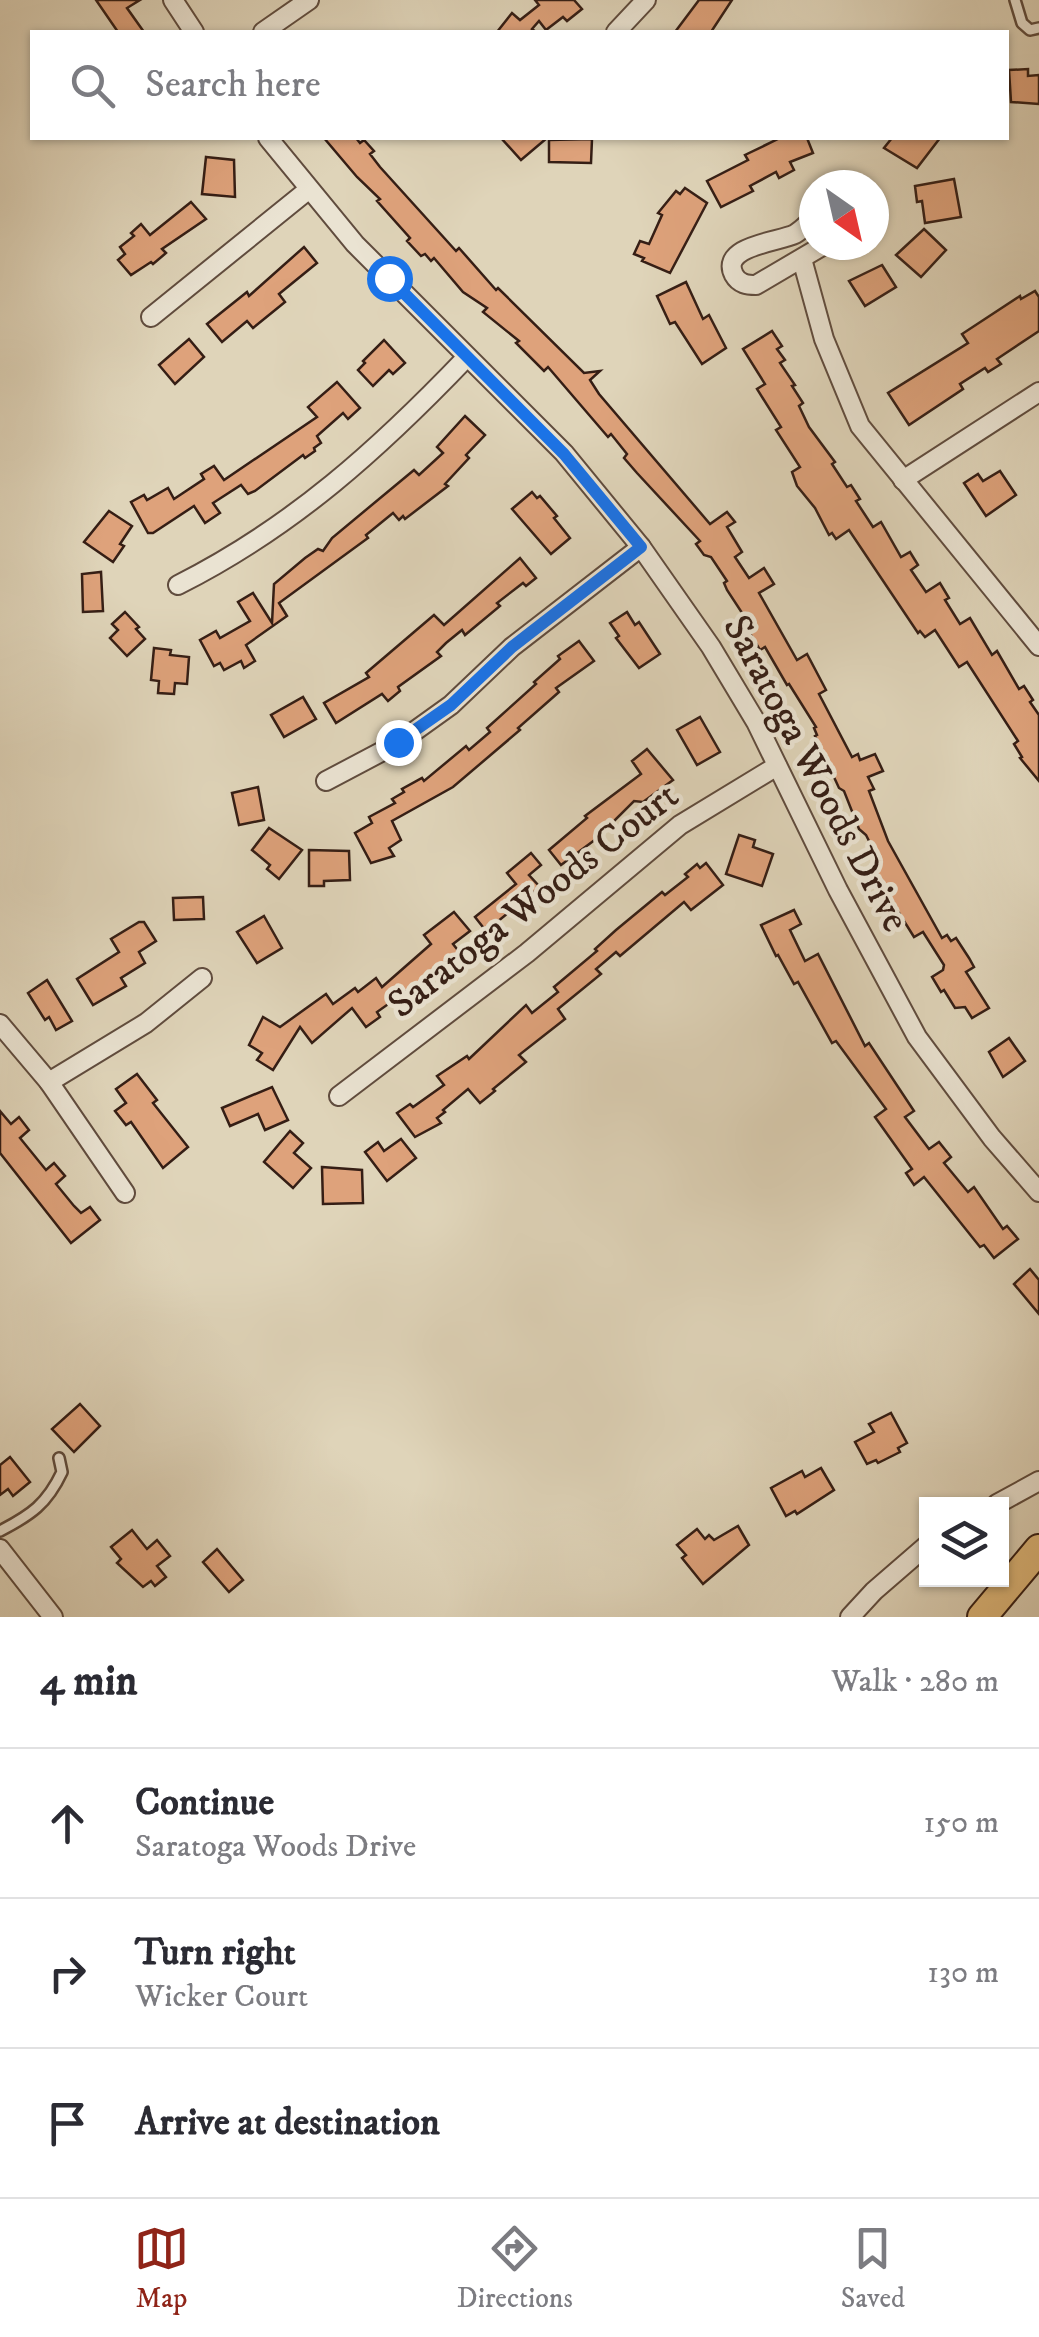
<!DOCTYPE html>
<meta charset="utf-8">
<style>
:root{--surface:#fff;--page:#f7f7f7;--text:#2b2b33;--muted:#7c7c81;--line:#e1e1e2;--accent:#8f2418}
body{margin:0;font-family:"IM FELL DW Pica",serif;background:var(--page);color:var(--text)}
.controls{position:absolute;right:30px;bottom:30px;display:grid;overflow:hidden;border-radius:0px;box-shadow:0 2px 8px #0004}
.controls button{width:90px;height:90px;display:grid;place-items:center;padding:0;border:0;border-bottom:2px solid var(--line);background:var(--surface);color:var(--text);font:50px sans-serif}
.compass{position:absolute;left:799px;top:170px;width:90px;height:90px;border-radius:50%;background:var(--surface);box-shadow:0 2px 8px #0004;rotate:146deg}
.stop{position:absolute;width:30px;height:30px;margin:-22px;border:8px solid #1a73e8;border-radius:50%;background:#fff}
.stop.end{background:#1a73e8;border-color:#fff;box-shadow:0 2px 10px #0008}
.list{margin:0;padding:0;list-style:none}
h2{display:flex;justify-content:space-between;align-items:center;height:130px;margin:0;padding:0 40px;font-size:42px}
h2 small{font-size:32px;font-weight:400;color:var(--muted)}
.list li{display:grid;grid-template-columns:65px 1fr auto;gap:30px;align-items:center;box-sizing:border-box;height:150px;padding:0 40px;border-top:2px solid var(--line)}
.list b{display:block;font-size:38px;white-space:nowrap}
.list p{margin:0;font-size:32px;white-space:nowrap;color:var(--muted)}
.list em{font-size:32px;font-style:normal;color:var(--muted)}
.icon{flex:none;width:55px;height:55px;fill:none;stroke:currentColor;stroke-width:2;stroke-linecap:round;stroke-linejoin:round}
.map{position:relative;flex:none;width:1039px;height:1617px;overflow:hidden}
.search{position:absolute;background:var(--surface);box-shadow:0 2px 8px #0004;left:30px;right:30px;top:30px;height:110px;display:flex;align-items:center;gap:25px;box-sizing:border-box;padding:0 35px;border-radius:0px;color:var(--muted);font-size:38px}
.sheet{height:580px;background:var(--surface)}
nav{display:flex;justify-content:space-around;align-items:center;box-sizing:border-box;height:140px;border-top:2px solid var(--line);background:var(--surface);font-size:28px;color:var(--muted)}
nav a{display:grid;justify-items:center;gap:5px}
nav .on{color:var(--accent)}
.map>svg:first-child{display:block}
</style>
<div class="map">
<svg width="1039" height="1617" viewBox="0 0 1039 1617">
<rect width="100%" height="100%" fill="#dfd4b9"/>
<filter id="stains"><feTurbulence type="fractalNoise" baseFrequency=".002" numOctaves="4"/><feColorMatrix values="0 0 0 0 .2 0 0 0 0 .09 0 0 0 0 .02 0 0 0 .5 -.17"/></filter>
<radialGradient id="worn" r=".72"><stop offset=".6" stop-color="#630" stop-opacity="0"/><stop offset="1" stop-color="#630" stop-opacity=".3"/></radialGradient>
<g fill="#dea27b" stroke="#351e15" stroke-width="2.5">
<polygon points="96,0 140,0 127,8 144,32 118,32"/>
<polygon points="535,0 574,0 582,9 567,21 563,17 546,30 539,21 532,29 536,32 497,32 512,13 520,20 539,5"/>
<polygon points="699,0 732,0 711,32 675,32"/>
<polygon points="1028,69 1028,76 1039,75 1039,104 1011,102 1009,70"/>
<polygon points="324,138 356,138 360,143 364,140 374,151 370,154 380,167 456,251 459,248 496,290 498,288 584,373 600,371 590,380 599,394 710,524 727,512 735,522 727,527 742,552 735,557 749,578 764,568 774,584 759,593 797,660 807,654 826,690 819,694 852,757 858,754 860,760 875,754 883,771 868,777 874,789 869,791 888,841 942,938 947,935 951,941 956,938 969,958 974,967 966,972 989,1008 972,1018 965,1007 955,1008 944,990 941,992 932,977 943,970 944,965 923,932 914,937 884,889 873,864 879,861 866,835 859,829 844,791 839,788 815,736 817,735 814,728 816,727 789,684 787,685 765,647 760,650 746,627 750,625 727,590 724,583 727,581 711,557 704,555 696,544 700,541 637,473 624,458 627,454 611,434 608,437 548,367 544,371 516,343 519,341 483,312 487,308 463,292 434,258 431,261 425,254 421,256 407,241 410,238 377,201 380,199 357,177"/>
<polygon points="501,138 547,138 521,160"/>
<polygon points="780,138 807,138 813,153 790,162 794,170 779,178 776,172 750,186 753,191 721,207 707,181 748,160 745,155"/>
<polygon points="892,138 940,138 917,168 884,148"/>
<polygon points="592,139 591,163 549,162 549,140"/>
<polygon points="206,157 234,160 235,197 202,194"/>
<polygon points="954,179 961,217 925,223 922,201 917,202 915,186"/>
<polygon points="685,188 707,203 670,273 642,261 644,258 634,254 640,241 649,244 662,215 658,213 676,191 680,194"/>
<polygon points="191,202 206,219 162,249 166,253 153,264 151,262 131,275 118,260 125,254 120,247 134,236 131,233 141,224 150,235"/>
<polygon points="924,229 946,250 921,277 896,255"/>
<polygon points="304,247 317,263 279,294 285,302 253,328 247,321 222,342 207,324 247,292 249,296"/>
<polygon points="882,265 896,287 865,306 849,281"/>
<polygon points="686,282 703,319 709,315 726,348 702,364 675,322 670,324 657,296"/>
<polygon points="1035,291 1039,297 1039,331 997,359 1001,364 988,372 985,368 960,384 963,389 909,425 888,393 968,343 962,334 1020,296 1021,299"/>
<polygon points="772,331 782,346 777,349 785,360 780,363 795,385 792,386 803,403 799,406 809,427 835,462 832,464 847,487 851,485 860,499 856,501 873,527 881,522 901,557 910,552 918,565 911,570 926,592 940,583 949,598 945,600 960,624 970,618 992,655 997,651 1019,689 1024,686 1033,700 1030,702 1039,715 1039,781 1020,758 1022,757 1014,744 1018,741 967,662 959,667 935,630 925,637 920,631 918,633 849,530 836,539 832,533 829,535 815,508 797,486 792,472 800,467 776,430 781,427 757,389 765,384 743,349"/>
<polygon points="189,339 204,357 175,384 159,365"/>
<polygon points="384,340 405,363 393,374 389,370 373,386 358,370 365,363 363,361"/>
<polygon points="337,382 360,408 348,419 343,413 317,436 321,443 314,448 315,451 305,458 303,455 255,491 248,494 241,485 213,503 220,513 205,523 194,506 153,533 148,533 131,502 144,495 147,500 168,488 174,499 204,479 201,474 214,466 224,480 317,417 308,407"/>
<polygon points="465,416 485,435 466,455 469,458 445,484 448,486 405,519 403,516 399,520 393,513 366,535 368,538 279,603 287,616 246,645 255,661 244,668 241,661 224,670 220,663 214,666 200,640 216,631 220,638 250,621 238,602 253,593 272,623 274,584 305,558 318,549 323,551 332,538 414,470 419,475 443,453 437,447"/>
<polygon points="1000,471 1016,495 986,516 964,483 978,474 983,481"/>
<polygon points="532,492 537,498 540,496 557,516 554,518 570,538 551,554 512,509"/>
<polygon points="109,511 132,526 120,544 124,546 113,562 84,542"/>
<polygon points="520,558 536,578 526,586 523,583 497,603 500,606 465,635 462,630 446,643 437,652 441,656 398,687 400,691 388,701 382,694 336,723 324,703 369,677 366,673 434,615 444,625"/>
<polygon points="101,572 103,611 83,612 82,574"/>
<polygon points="125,612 139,627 136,629 145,639 127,656 110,638 118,630 112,624"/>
<polygon points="627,612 635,625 639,622 660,654 639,668 616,638 619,636 610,623"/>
<polygon points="579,641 594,661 556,688 559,692 518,728 520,730 453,787 392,821 401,840 389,848 394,856 371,863 355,833 372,823 369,817 395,803 392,799 404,792 402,789 422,778 424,781 466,746 469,750 490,732 487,728 536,684 534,682 560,659 558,656"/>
<polygon points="154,648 171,650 170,655 189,657 187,684 175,683 174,694 158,693 159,681 151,680"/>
<polygon points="303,697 316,719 284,737 271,715"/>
<polygon points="700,717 720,752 697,765 677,730"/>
<polygon points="647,749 673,780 643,802 634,801 596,839 561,865 549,850 587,818 585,816 641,774 632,761"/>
<polygon points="258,787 264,820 239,825 232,793"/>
<polygon points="269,828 302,850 279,879 267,869 270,865 252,850"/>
<polygon points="739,835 755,840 753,847 773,854 762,886 726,874"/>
<polygon points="309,850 349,851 350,880 324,881 324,886 309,886"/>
<polygon points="531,853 541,865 529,875 540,887 486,931 475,917 516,884 507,873"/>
<polygon points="706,863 723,885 691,910 684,902 620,956 616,952 596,969 601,974 558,1009 565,1019 519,1055 526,1062 493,1089 495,1091 480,1103 468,1089 443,1110 445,1112 437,1118 441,1123 415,1137 397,1113 410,1104 413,1107 444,1085 437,1076 467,1056 469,1059 526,1005 532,1013 558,992 554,987 597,951 595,949 616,930 662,892 665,895 688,877 685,874 697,864 700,868"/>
<polygon points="203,897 204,919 174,920 173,898"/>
<polygon points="794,910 801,924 790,930 805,961 818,954 865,1046 869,1043 914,1111 905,1117 929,1149 939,1142 951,1157 944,1163 968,1192 974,1187 1003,1229 1007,1226 1018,1239 994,1258 984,1245 980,1247 924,1177 914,1185 906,1173 912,1169 875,1117 886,1109 836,1041 832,1043 798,982 794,984 778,955 776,956 761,925"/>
<polygon points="454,912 470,931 453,944 460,953 377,1012 380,1017 366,1027 352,1008 312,1043 300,1027 273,1070 257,1060 262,1053 249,1045 263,1017 280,1027 326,994 333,1004 355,988 358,992 376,978 382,987 431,944 424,935"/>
<polygon points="264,916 282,948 257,963 237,932"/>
<polygon points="139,922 144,922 156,941 139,952 145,963 121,978 126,986 93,1005 77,979 119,952 111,939"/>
<polygon points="47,980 72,1021 56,1030 49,1017 45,1020 28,993"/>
<polygon points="1009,1038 1025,1061 1003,1077 989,1052"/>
<polygon points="137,1074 157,1100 153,1103 188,1147 163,1168 131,1122 126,1125 115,1111 126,1103 116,1089"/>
<polygon points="272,1087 288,1120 265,1130 258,1114 230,1126 222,1108"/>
<polygon points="0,1111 11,1124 19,1117 29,1130 20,1138 46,1170 54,1163 65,1176 56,1184 74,1206 81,1213 90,1207 100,1220 71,1243 0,1153"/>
<polygon points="290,1131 303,1143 294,1153 311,1168 293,1188 264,1162"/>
<polygon points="401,1139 416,1158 387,1181 365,1152 378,1142 384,1151"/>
<polygon points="322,1167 362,1170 363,1203 323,1204"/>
<polygon points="1030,1269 1039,1280 1039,1314 1014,1284"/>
<polygon points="80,1404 100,1426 74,1452 52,1429"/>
<polygon points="891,1413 907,1443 898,1448 900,1452 878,1463 876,1460 867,1464 855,1442 874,1432 869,1424"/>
<polygon points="10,1457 30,1482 13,1496 8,1489 0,1495 0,1465"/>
<polygon points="821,1468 834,1490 797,1514 795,1511 786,1516 771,1488 802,1471 805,1477"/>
<polygon points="738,1526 749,1545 703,1584 682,1558 686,1555 677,1545 697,1529 705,1539 709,1535 714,1540"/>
<polygon points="132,1530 147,1549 157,1540 170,1556 157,1566 166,1577 155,1586 151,1581 143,1587 117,1563 121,1559 111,1547"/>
<polygon points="217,1549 243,1580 229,1592 203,1562"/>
</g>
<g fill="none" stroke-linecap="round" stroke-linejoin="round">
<g stroke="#604c3e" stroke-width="14">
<g id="service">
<polyline points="1015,0 1022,23 1030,30 1039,28"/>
<path d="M 0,1531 C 31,1515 47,1504 62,1472 L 59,1458"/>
</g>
</g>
<g stroke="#604c3e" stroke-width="22">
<g id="minor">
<polyline points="173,0 194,32"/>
<polyline points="263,32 309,0"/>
<polyline points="616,32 646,0"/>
<polyline points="268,138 355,244 564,453 641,547 711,647 756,722 838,890 917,1037 992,1138 1039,1192"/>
<path d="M 814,218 C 808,223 802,230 795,234 C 779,242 719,246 734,275 C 739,284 747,285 756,285 L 824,245"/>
<polyline points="802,259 824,339 860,426 1039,646"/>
<polyline points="151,317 308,190"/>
<polyline points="903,480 1039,392"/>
<path d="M 178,585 C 293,527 379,449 467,357"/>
<polyline points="326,781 398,743 451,705 512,647 641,547"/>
<polyline points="0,1024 49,1082 125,1193"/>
<polyline points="49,1082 146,1023 202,978"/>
<polyline points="339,1096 527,953 680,825 777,766"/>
<polyline points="997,1504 1039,1481"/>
<polyline points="0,1549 53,1617"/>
<polyline points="850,1617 874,1591 926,1546"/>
</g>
</g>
<g stroke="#351e15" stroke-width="32">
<polyline id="primary" points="982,1617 1039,1549"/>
</g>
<use href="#service" stroke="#eae3d2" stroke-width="9"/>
<use href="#minor" stroke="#eae3d2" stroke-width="18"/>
<use href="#primary" stroke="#e0ba7c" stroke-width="28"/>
</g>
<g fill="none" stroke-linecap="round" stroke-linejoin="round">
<polyline stroke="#1a73e8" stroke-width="12" points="389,278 564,454 641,547 512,647 451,705 398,742"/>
</g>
<g text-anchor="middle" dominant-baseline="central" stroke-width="9" stroke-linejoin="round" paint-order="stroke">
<g font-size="40" fill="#351e15" stroke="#eae3d2">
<text transform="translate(815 774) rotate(62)">Saratoga Woods Drive</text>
<text transform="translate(534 901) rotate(-38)">Saratoga Woods Court</text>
</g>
</g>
<rect width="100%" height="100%" filter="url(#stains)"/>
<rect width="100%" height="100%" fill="url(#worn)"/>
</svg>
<div class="controls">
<button><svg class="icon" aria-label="layers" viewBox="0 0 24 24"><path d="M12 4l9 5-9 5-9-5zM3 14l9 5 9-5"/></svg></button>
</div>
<svg class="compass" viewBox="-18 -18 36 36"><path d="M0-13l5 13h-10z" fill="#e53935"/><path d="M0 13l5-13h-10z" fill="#7c7c81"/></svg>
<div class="stop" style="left:389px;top:278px"></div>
<div class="stop end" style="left:398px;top:742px"></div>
<div class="search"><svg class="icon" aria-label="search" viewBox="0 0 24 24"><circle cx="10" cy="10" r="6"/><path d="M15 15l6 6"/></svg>Search here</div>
</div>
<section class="sheet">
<h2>4 min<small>Walk · 280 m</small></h2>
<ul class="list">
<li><svg class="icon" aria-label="ahead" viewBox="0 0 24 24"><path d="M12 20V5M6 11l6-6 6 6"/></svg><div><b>Continue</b><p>Saratoga Woods Drive</p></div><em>150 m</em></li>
<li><svg class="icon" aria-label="right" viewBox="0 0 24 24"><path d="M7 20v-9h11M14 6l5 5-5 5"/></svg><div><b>Turn right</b><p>Wicker Court</p></div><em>130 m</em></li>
<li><svg class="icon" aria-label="arrive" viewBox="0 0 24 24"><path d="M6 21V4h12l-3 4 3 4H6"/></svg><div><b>Arrive at destination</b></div></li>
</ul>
</section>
<nav>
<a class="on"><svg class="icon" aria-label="map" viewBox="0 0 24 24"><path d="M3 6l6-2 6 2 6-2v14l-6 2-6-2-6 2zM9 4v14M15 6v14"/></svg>Map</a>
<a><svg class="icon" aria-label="directions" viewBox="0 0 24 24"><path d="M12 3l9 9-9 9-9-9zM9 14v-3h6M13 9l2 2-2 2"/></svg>Directions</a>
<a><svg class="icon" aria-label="saved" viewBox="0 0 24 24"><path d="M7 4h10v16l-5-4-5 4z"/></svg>Saved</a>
</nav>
